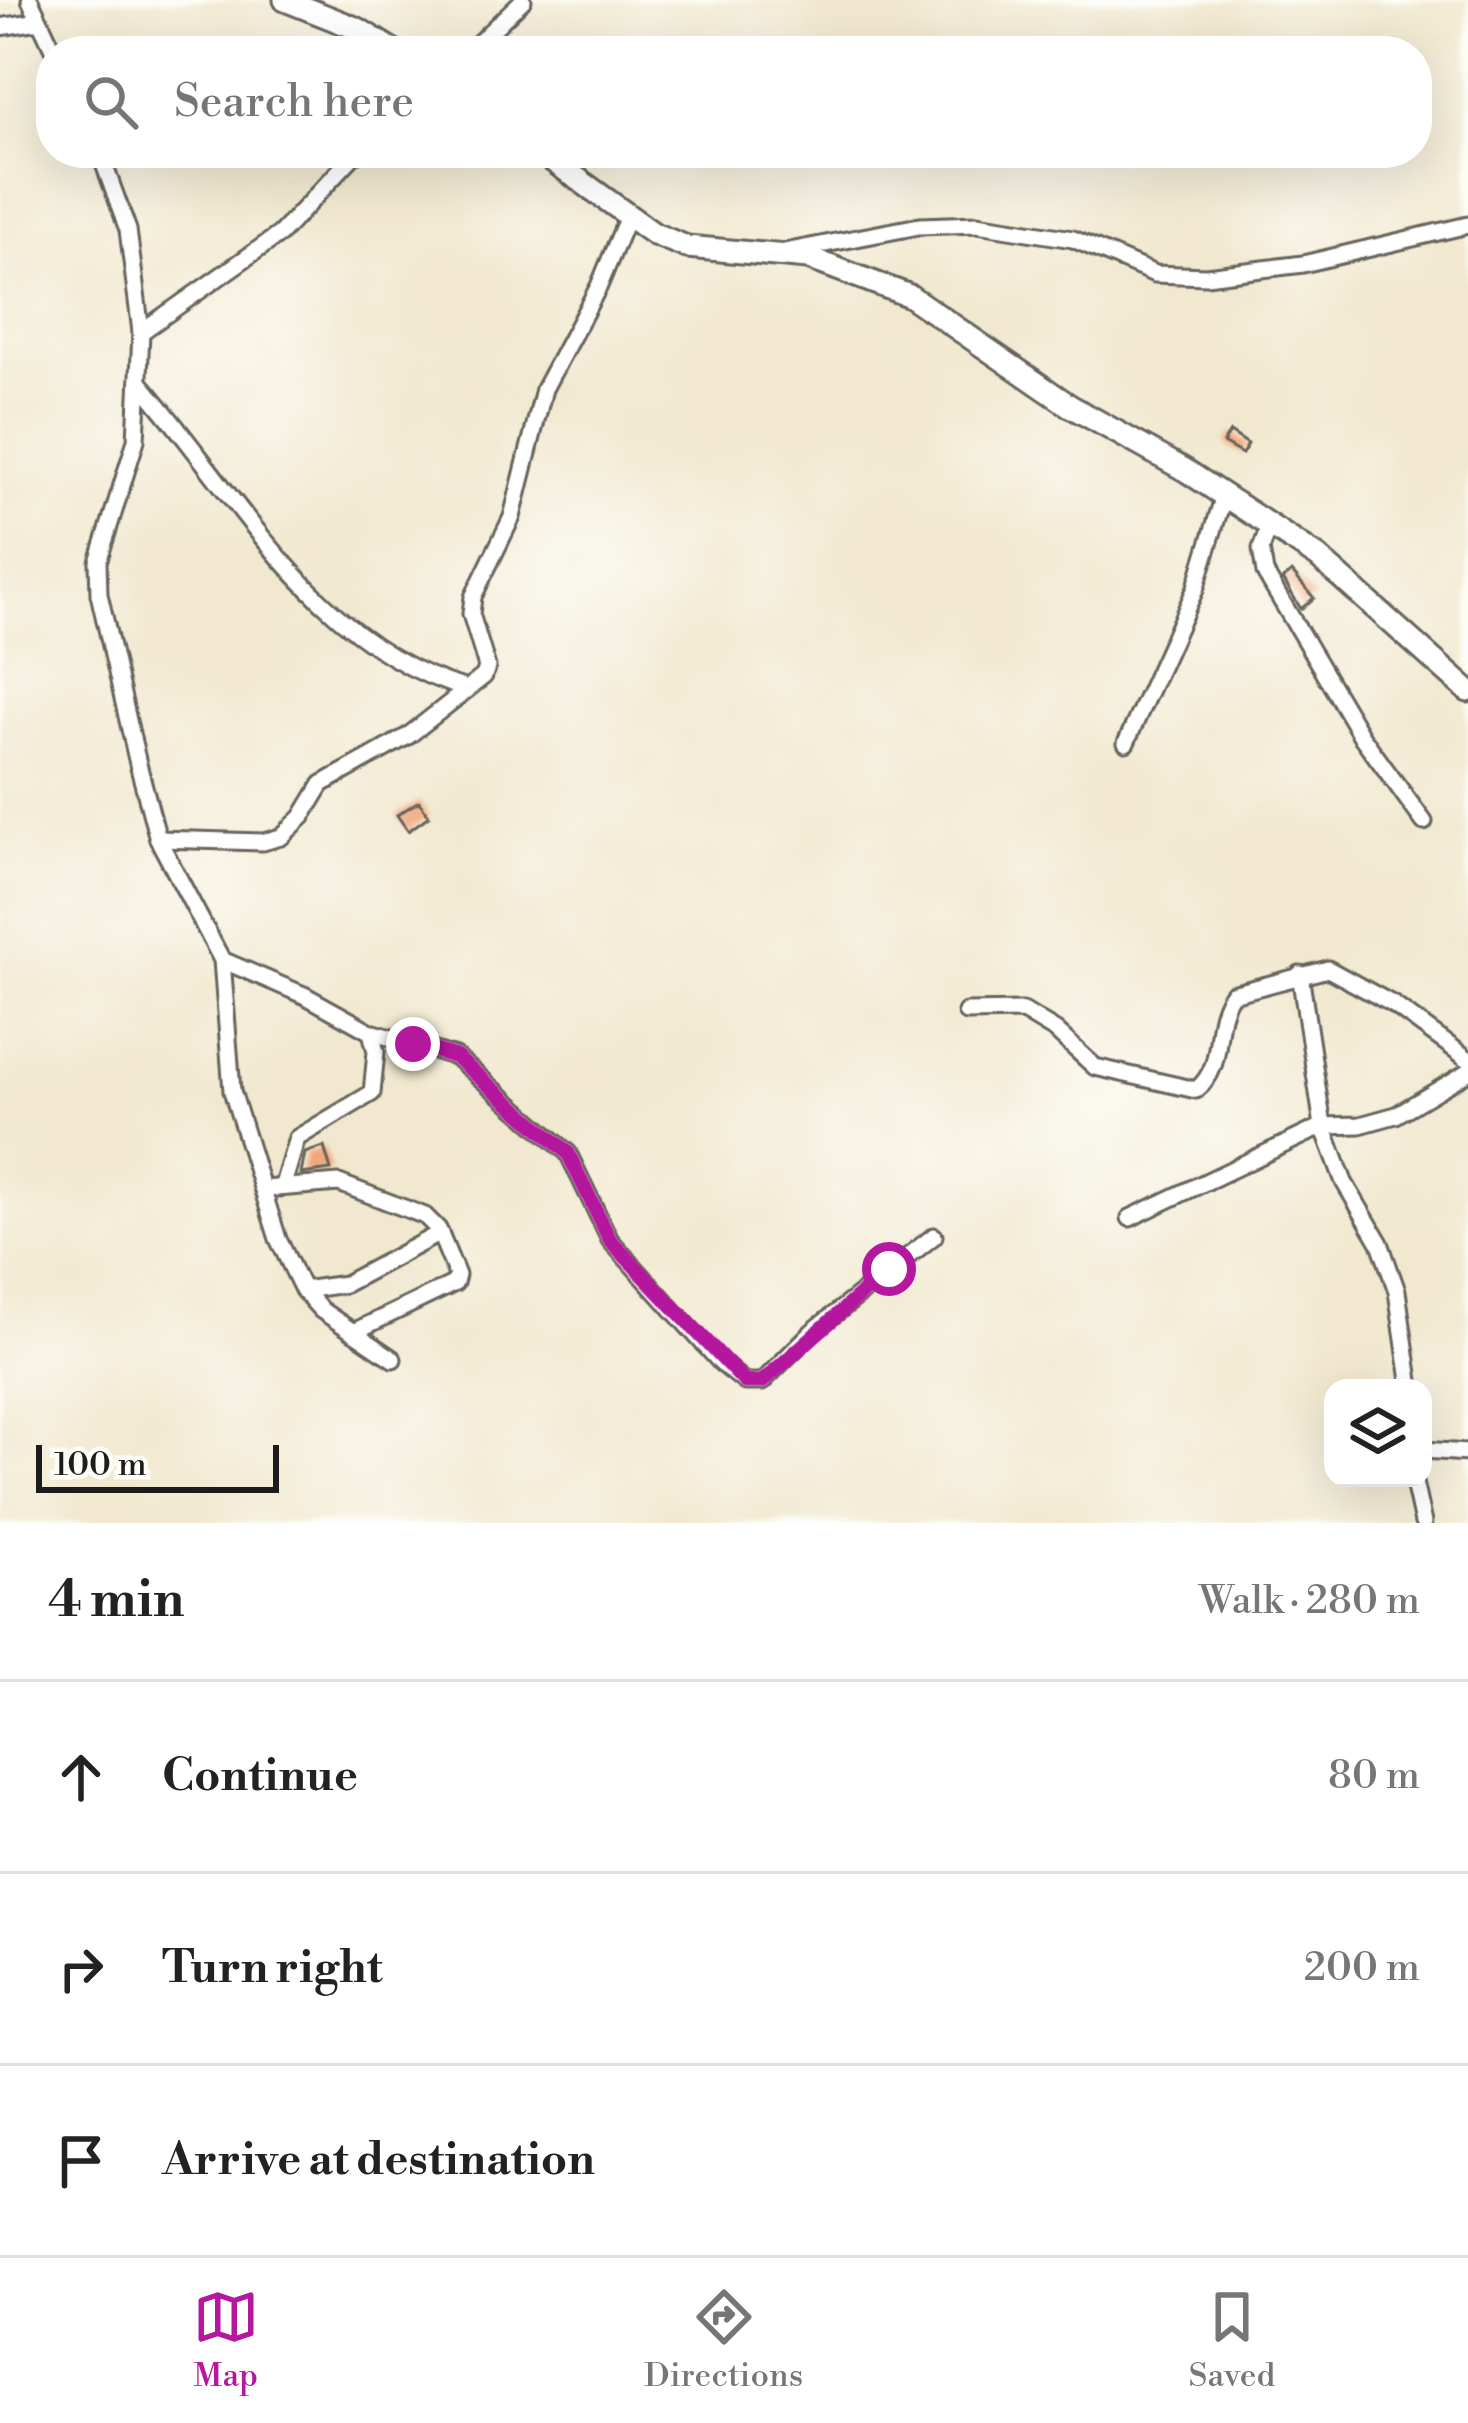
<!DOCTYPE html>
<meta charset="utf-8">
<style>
:root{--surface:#fff;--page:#f2f2f2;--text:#222;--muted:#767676;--line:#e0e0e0;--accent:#b5179e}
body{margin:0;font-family:"Libre Bodoni",serif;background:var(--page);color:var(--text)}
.controls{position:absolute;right:36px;bottom:36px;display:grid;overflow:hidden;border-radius:24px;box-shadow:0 12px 48px #0002}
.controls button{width:108px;height:108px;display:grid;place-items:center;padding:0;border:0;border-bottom:3px solid var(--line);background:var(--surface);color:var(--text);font:60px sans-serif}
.scale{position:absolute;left:36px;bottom:30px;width:243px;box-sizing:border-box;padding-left:12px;border:6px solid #1c1c1c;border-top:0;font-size:33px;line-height:42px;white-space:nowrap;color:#1c1c1c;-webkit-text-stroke:9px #fdfcf7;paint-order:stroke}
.stop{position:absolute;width:36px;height:36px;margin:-27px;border:9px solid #b5179e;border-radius:50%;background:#fff}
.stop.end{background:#b5179e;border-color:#fff;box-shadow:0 3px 12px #0008}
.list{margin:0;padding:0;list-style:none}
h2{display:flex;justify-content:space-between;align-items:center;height:156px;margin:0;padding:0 48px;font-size:51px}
h2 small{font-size:39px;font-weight:400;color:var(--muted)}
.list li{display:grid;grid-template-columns:78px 1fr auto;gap:36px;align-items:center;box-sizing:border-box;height:192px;padding:0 48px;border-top:3px solid var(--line)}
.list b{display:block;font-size:45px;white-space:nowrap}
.list em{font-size:39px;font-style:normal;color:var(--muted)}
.icon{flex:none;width:66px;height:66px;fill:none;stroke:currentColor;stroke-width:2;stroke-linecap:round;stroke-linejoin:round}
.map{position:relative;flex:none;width:1468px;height:1523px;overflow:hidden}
.search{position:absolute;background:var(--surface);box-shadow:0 12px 48px #0002;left:36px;right:36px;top:36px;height:132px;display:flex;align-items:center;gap:30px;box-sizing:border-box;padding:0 42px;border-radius:48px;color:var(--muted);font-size:45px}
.sheet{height:732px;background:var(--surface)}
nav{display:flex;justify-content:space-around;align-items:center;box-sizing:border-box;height:168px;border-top:3px solid var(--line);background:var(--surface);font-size:33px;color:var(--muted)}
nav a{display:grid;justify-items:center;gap:6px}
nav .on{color:var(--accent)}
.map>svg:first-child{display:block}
</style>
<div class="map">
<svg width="1468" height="1523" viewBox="0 0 1468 1523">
<rect width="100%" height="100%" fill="#fdfcf7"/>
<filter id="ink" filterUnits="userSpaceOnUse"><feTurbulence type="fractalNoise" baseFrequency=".00833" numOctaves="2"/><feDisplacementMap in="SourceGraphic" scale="24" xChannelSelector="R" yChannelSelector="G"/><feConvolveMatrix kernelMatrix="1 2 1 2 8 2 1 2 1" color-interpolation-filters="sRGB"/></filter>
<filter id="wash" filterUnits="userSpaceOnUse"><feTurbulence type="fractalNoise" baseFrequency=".004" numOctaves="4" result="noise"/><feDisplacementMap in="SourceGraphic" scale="48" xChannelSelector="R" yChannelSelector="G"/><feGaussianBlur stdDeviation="2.7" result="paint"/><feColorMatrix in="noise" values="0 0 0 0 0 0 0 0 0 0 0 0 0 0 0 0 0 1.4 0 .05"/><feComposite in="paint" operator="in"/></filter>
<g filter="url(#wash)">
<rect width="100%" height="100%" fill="#f1e8cf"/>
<g id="blocks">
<g fill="#f1a77b">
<polygon points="1230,432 1248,444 1242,454 1223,443"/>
<polygon points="1292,572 1314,598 1301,609 1283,579"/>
<polygon points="419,801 429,816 408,831 397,815"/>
<polygon points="324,1147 331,1170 301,1174 305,1153"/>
</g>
</g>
</g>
<g filter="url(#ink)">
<use href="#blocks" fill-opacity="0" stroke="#67635b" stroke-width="3"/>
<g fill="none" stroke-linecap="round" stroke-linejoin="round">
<g stroke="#67635b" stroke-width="21">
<g id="street">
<polyline points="30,0 54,51"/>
<polyline points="0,27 39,21"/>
<polyline points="470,51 523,0"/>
<polyline points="100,153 128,230 141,332 136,440 98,562 99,594 138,764 158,839 222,960 232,1091 278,1239 303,1290 321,1310 393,1359"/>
<polyline points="784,252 919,226 977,224 1073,239 1155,274 1206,276 1303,264 1468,225"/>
<polyline points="141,332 280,234 356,153"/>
<path d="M 139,382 C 237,493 315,647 467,689"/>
<polyline points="1270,525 1261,549 1265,573 1362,737 1424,822"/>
<polyline points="1126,743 1195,590 1224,495"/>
<polyline points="158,839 263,842 281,837 302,817 322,784 408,736 484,676 487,667 471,614 473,597 512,517 544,389 599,286 628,216"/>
<polyline points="222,960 306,996 371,1032 456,1057 568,1153 610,1240 721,1363 745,1382 762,1382 812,1332 934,1236"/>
<polyline points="1300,974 1323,1126 1344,1182 1380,1243 1397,1291 1411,1388"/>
<path d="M 966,1012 L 1023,1011 L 1056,1031 L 1095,1067 L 1196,1090 C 1228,1064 1210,1025 1232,994 L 1328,969 L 1394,1005 L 1468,1059"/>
<polyline points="283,1185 297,1138 372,1093 376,1052 371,1032"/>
<polyline points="264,1189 339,1183 425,1216 438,1229 457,1275 455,1283 353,1332"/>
<polyline points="1130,1218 1323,1126 1360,1125 1396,1115 1468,1072"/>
<polyline points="303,1290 345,1284 440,1233"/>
<polyline points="1423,1450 1468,1453"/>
<polyline points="1413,1478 1423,1523"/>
</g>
</g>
<g stroke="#67635b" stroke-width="27">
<g id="secondary">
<polyline points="285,0 358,29 394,51"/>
<polyline points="542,153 654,234 687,247 808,258 910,296 1070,406 1185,470 1318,557 1468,691"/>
</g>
</g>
<use href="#street" stroke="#fff" stroke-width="15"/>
<use href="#secondary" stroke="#fff" stroke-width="21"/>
</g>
</g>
<g fill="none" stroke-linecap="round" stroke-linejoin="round" filter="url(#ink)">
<polyline stroke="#b5179e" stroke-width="15" points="413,1044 456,1057 568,1153 610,1240 745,1382 762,1382 889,1269"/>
</g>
</svg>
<div class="controls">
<button><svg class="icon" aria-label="layers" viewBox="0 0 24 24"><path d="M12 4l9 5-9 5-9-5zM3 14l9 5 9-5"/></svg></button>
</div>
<div class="scale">100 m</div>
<div class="stop" style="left:889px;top:1269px"></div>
<div class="stop end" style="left:413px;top:1044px"></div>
<div class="search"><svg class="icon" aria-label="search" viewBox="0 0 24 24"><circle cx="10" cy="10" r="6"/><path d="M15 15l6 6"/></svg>Search here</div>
</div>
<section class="sheet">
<h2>4 min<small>Walk · 280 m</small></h2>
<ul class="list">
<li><svg class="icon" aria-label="ahead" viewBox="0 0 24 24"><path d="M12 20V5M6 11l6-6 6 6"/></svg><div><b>Continue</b></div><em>80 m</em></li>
<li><svg class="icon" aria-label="right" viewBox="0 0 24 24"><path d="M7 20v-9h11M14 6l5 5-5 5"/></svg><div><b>Turn right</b></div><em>200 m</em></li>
<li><svg class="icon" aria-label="arrive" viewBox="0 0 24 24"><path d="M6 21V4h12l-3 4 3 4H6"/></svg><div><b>Arrive at destination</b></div></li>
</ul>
</section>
<nav>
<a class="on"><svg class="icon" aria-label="map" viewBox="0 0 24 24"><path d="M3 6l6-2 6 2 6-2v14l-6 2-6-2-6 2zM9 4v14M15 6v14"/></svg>Map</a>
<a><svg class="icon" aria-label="directions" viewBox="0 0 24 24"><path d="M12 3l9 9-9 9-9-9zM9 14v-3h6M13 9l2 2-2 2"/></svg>Directions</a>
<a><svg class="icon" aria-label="saved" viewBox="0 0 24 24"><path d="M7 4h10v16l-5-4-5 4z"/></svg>Saved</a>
</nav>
